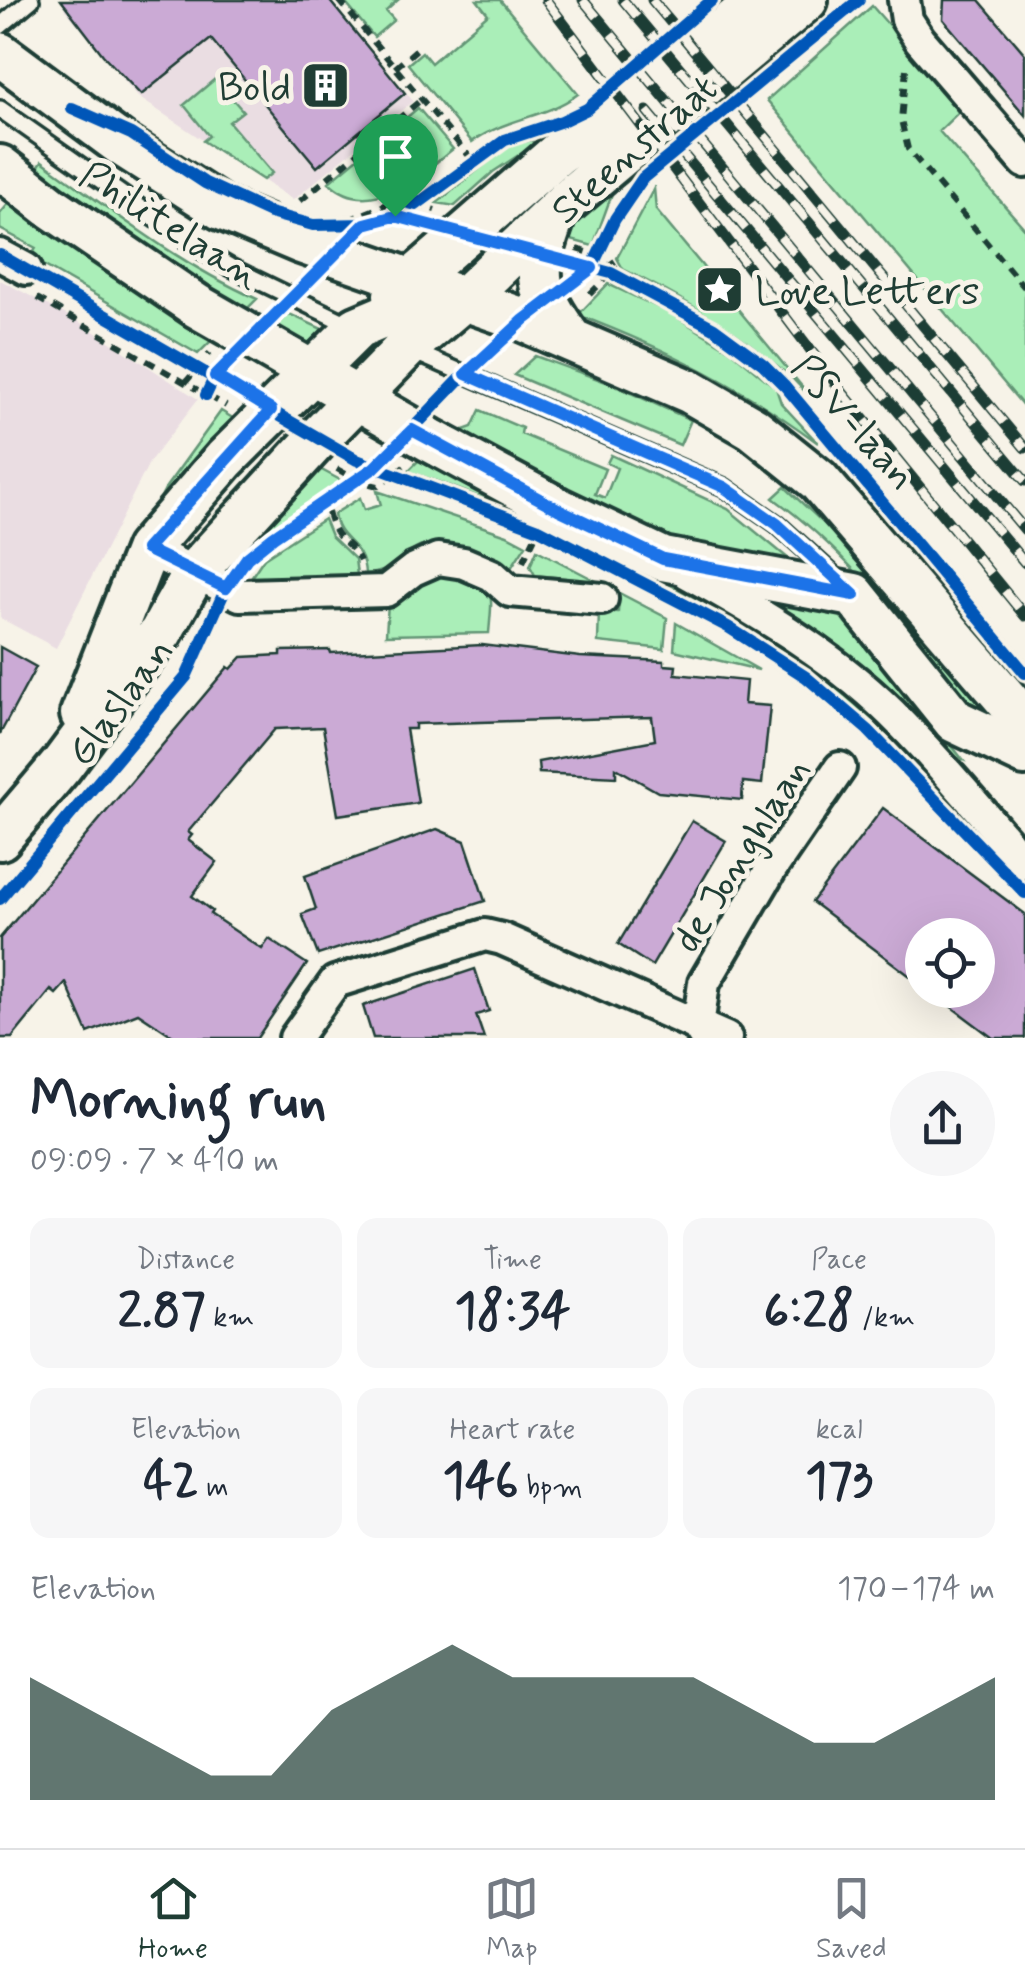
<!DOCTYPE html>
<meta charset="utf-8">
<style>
body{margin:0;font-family:Mynerve,sans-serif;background:#f6f6f7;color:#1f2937;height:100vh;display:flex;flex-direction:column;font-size:38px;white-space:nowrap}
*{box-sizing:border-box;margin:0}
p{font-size:32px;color:#747a83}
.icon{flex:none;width:55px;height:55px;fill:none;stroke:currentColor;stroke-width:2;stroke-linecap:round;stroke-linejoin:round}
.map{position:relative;height:1038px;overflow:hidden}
.side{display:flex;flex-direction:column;background:#fff;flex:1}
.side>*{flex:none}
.fabs{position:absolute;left:905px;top:918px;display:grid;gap:20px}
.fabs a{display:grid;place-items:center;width:90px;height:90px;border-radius:50%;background:#fff;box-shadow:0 10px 40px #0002;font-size:50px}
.pin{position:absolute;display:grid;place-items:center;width:85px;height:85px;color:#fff;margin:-102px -42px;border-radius:50% 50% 50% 0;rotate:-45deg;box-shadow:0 0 10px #0007}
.pin .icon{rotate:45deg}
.round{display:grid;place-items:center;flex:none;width:105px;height:105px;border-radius:52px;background:#f6f6f7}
.headline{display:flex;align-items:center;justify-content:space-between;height:170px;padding:0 30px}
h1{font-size:55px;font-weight:700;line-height:75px}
.stats{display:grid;grid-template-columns:repeat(3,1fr);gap:15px;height:170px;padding:10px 30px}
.stats div{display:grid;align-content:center;border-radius:20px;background:#f6f6f7;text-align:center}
.stats b{font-size:50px;font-weight:700}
.stats small{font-size:28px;font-weight:400}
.stats p{font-size:28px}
.chart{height:280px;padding:20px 30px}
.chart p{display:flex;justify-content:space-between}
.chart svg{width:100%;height:180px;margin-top:10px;fill:#1f3d34;opacity:.7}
.tabs{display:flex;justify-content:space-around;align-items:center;height:140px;border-top:2px solid #e0e1e3;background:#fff;font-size:28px;color:#747a83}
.tabs a{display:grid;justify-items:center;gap:5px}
.tabs .current{color:#1f3d34}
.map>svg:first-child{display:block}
.built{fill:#eadde2}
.green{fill:#aaeeb8;stroke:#649676;stroke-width:2.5}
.building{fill:#cbaad5;stroke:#1f3d34;stroke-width:2.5}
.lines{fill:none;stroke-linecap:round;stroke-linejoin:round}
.lane-casing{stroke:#1f3d34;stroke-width:22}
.street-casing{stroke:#1f3d34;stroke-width:38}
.secondary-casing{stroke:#1f3d34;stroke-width:50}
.path{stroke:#1f3d34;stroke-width:6;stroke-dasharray:10 8;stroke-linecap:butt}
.lane{stroke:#f7f3e8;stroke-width:15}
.street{stroke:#f7f3e8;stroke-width:30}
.secondary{stroke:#f7f3e8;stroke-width:42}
.rail-casing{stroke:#1f3d34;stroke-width:11}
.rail{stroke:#f7f3e8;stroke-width:8;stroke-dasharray:22;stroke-linecap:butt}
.cycleway-casing{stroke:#f7f3e8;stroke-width:19}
.cycleway{stroke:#0057b8;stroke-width:12}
.route-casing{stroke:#fff;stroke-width:20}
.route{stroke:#1a73e8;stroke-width:12}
.labels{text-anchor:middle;stroke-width:10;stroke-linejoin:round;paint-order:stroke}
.poi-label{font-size:40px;fill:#1f3d34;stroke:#f7f3e8;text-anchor:end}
.street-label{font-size:40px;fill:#1f3d34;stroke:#f7f3e8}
</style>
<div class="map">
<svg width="1025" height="1038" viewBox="0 0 1025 1038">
<rect width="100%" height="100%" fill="#f7f3e8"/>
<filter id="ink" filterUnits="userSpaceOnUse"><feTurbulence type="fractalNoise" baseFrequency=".01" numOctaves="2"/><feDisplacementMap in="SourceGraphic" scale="20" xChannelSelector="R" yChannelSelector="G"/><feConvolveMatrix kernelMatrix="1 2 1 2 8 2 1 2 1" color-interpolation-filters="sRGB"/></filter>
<g filter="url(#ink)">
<!-- built -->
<path class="built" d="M74,0H330L413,101L293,200L138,97L64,8Z
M0,280L78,321L198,399L150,461L56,648L0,618Z"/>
<!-- green -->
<path class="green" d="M343,0H398L386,11L394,20L374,37Z
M477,0H500L578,94C546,118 505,118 472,142L408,64L422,52L431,63L488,14Z
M872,6L962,109L939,131L1025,229V408L767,100Z
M215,79L243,111L229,122L272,173L263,180L203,141L209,136L184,105Z
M418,108L453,149C420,176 368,221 329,182Z
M532,140L534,145L493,172L455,206L437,203L508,146Z
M42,161C112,211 179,264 257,299L245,311L204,289L34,173Z
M604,185L613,191L593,246L564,238L576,213Z
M654,188L656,210L809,395C754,340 693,303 623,269L617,258Z
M9,203L106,272L214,338L198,354L31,258L36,248L0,229V214Z
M608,284L668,312L730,350L776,388L781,403L818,443C741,386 667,349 578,315Z
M287,313L333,334L322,352L273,328Z
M535,356L609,383L691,420L680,445L514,375Z
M480,410L522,428L521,434L605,469L595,494L605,498L617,468L607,463L611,455L728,509L801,569L714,561L447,436L472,427Z
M221,411L236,420L140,538L166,487Z
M425,454L738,607L893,726L883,735C748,611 579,530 408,471Z
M318,468L342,481L343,484L254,542L234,562L228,557Z
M785,487L850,548L994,709L979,722C915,644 856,557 773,498Z
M377,491L507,535L526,545L511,568H504C472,552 440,529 408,554C393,566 385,573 365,574C364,541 337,543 334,514L360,498L364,510L381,505Z
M324,519L331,536L355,559L357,575L250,579L264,558Z
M537,550L667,618L664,649L598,642L599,611L618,612L619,598L583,580L535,575L530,566Z
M453,573C496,591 493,586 489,633L386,635L388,603L426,575Z
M734,587L835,610L852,627L856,624L963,760L950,755L889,690Z
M676,623L759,670L674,650Z"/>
<!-- building -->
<path class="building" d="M61,0H329L405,93L317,167L211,39L141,95L103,55Z
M944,0H979L1025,54V115L943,19Z
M482,645L580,657L664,661V665L676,666L675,674L746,681L744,704L770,706L762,784L743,782L742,800L658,792L616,768V777L539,773L538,762L655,740L652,717L415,724V729H406L418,803L338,815L323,727L275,729L188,832L192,835L188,840L217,862L192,896L212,911L210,914L262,949L269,939L307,964L257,1038H176L138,1013L88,1033L66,983L56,994L51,990L12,1038H0V938L228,667L231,669L242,657L281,655V651L330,650L331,653Z
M0,647L36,667L0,734Z
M883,808L1025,914V1038H993L929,990H978V935H922V985L812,902Z
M692,821L726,841L652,966L618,944Z
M437,829L465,841L485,901L318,955L302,914L316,909L305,876Z
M475,969L489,1011L476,1015L484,1038H373L363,1006Z"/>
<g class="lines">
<defs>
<path id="lane" d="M0,26L31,0
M0,109L196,247L230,267L352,326
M410,350L724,487L777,524L840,581"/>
<path id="street" d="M904,0L907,20L920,40L1025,162
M0,255L26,269
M147,549L240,595L386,591L413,570L438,559L464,563L492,575L510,591L602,599
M688,573C764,615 841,660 902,724C945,768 985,816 1025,863
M295,1038L335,982L485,935L502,939L726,1038
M705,1038L698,1027L704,983L771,869L840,768"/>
<path id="secondary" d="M0,54L121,144L221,208L301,242L524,320L691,392L753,428L818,480L1025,721
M0,167L50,206L197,306L430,440L558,509L663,559L854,595L955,721L1025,754
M554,215C532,274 534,288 571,340
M395,295L557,154L727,27L758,0
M82,714L147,549L225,459L357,328L416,303L453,300
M0,838L61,766L161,632L194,573L318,438L406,348L464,299L568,200L806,0"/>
</defs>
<!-- lane casing -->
<use href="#lane" class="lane-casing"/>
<!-- street casing -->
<use href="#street" class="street-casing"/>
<!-- secondary casing -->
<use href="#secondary" class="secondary-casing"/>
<!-- path -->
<path class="path" d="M339,0L474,162
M395,68L418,48
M906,69L901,120L908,149L1025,288
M300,201L422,99
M348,220L397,200L435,210
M577,249L610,259L616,268L586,298
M37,298L226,406
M185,383L210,353
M337,469L358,481L378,486L404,466
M328,512C336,546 349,537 360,561
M523,562L535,537"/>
<!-- lane -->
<use href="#lane" class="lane"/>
<!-- street -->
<use href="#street" class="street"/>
<!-- secondary -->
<use href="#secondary" class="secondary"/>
<defs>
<path id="rail" d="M546,0L843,393L1025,616
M583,0L1025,530
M623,0L1025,481
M652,0L1025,448
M647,111L1025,563"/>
</defs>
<!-- rail casing -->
<use href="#rail" class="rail-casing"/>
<!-- rail -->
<use href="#rail" class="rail"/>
<defs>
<path id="cycleway" d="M72,108L131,134L205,183L270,213L313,225L365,224L395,216L416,205L505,140L562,121L587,109L712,0
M395,216L611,273L714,328L763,364L785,386L1025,673
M0,255L357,460L539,529L728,627L806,677L868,730L1025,893
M206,395L215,376L365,224
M0,899L186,677L226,588L247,558L273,537L374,469L466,373L524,320L591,269L615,219L643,178L859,0"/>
</defs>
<!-- cycleway casing -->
<use href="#cycleway" class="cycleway-casing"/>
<!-- cycleway -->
<use href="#cycleway" class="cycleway"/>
</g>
</g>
<g class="lines" filter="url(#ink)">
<defs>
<path id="route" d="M395,216L592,268L524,320L466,374L724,487L777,524L854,595L663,559L558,509L412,430L374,468L273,537L247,558L226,588L146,549L271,410L215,376L365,224Z"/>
</defs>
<!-- route casing -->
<use href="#route" class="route-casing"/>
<!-- route -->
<use href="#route" class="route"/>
</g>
<!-- icons -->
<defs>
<symbol id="building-square" viewBox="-11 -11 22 22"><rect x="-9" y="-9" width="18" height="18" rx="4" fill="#1f3d34" stroke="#f7f3e8"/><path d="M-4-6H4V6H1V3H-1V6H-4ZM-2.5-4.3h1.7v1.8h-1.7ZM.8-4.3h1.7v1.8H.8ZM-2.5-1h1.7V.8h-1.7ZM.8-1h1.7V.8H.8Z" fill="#fff"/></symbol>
<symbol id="sight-square" viewBox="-11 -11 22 22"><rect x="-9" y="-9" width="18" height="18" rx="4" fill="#1f3d34" stroke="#f7f3e8"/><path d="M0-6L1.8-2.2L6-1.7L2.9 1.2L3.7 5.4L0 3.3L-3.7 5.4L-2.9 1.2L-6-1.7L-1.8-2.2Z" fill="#fff"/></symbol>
</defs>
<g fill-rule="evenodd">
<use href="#building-square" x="298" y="58" width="55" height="55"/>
<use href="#sight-square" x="692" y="262" width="55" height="55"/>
</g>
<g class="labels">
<!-- poi labels -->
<g class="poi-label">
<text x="291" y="100">Bold</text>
<text x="755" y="304" text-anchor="start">Love Letters</text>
</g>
<!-- street labels -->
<g class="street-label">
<text transform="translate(633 148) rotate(-41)" y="14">Steenstraat</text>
<text transform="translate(171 224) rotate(32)" y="14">Philitelaan</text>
<text transform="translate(855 421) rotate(49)" y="14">PSV-laan</text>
<text transform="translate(119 701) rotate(-53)" y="14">Glaslaan</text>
<text transform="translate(740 854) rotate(-58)" y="14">de Jonghlaan</text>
</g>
</g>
</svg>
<div class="fabs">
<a><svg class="icon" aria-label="locate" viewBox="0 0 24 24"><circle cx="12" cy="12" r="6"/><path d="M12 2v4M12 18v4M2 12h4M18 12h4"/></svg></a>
</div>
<div class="pin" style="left:395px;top:216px;background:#1e9e55"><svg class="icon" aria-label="arrive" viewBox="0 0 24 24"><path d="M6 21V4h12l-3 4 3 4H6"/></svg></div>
</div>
<section class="side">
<div class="headline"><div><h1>Morning run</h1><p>09:09 · 7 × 410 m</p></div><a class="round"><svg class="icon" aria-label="share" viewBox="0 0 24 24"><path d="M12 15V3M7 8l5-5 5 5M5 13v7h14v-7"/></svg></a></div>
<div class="stats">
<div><p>Distance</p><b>2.87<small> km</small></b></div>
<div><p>Time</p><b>18:34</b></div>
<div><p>Pace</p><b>6:28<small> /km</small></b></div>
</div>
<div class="stats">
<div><p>Elevation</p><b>42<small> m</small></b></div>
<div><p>Heart rate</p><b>146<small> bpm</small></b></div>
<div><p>kcal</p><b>173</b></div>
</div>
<div class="chart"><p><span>Elevation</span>170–174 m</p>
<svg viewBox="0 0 160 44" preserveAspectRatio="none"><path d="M0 44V14L10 22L20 30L30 38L40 38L50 22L60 14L70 6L80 14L90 14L100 14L110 14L120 22L130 30L140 30L150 22L160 14V44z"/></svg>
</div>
</section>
<nav class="tabs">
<a class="current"><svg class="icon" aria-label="home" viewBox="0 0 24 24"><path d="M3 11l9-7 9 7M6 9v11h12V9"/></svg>Home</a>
<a><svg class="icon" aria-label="map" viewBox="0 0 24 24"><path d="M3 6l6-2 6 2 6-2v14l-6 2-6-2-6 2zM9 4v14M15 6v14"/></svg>Map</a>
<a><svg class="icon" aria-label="saved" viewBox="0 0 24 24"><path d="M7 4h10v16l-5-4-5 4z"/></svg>Saved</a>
</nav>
